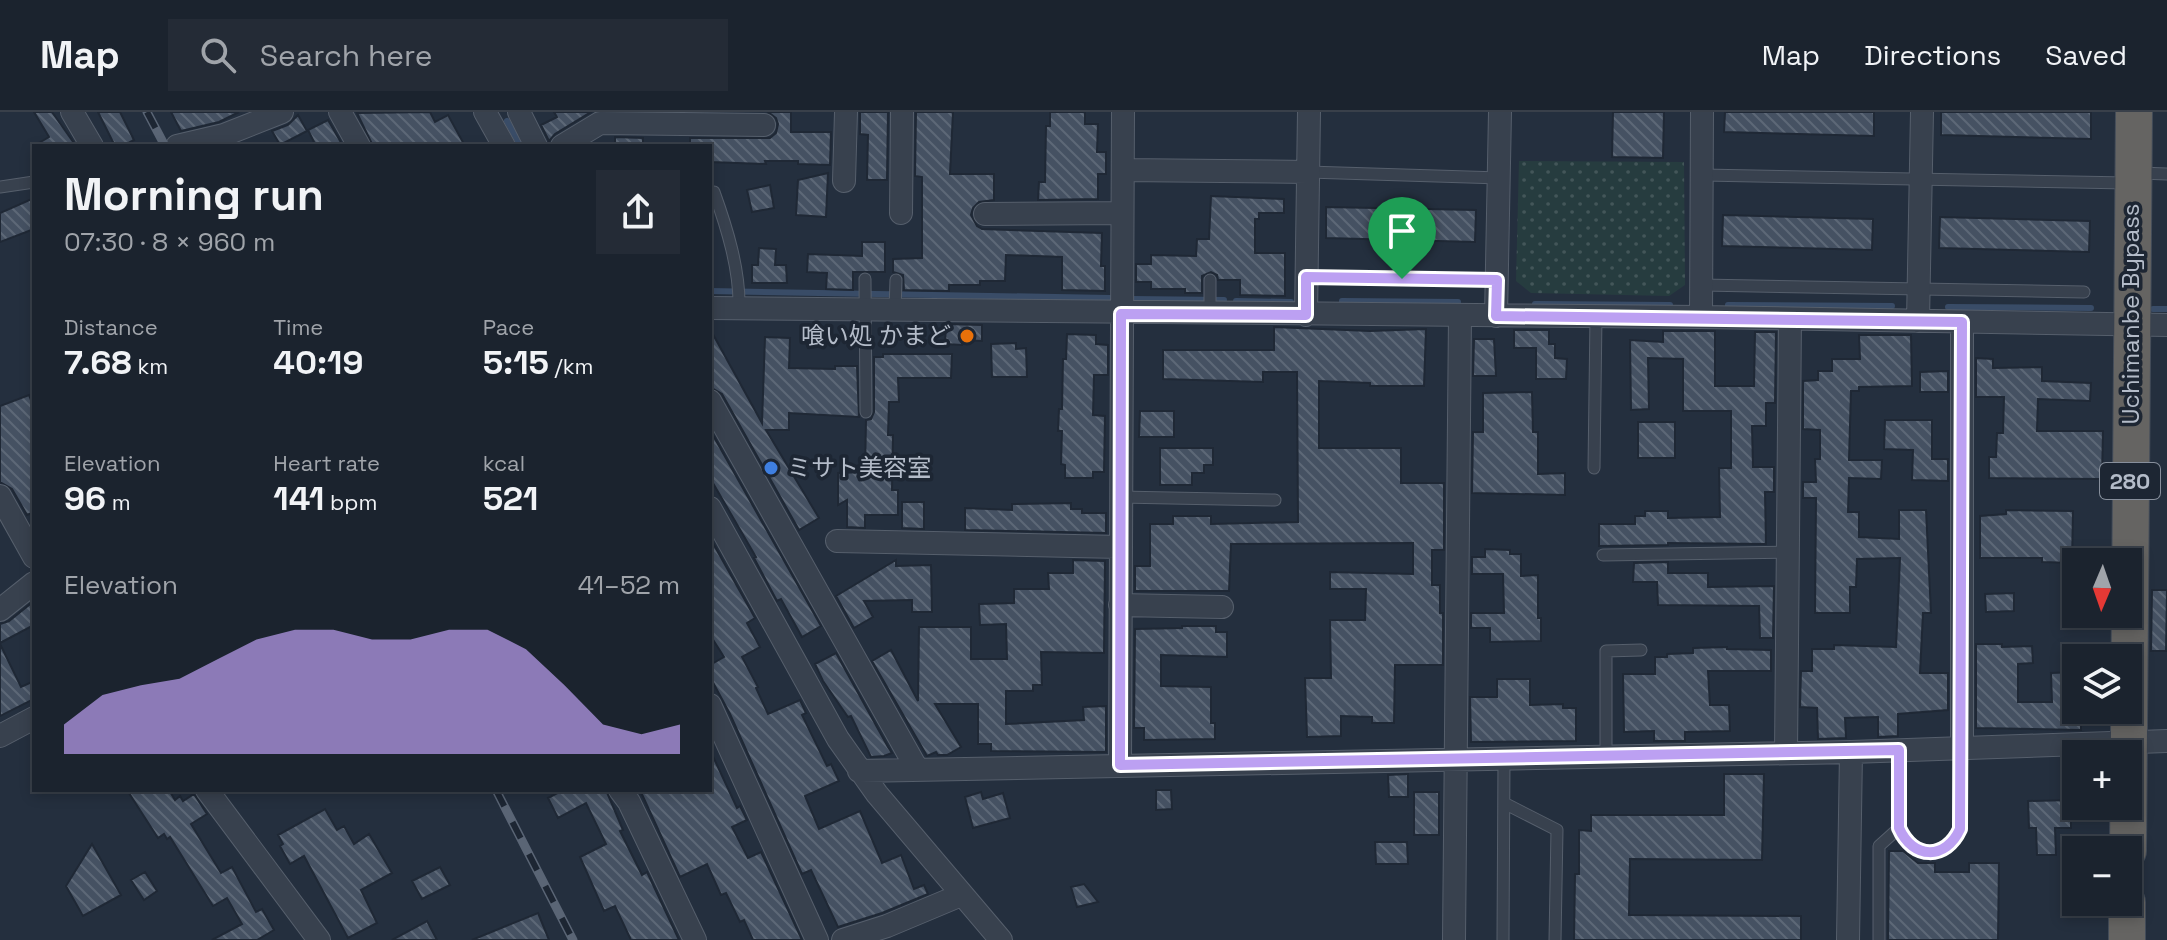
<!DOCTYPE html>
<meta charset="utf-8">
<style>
body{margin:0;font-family:"Space Grotesk","Noto Sans JP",sans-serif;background:#242b36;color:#f1f3f6;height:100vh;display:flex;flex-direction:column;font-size:30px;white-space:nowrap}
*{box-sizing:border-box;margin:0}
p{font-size:26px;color:#a0a4aa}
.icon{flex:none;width:44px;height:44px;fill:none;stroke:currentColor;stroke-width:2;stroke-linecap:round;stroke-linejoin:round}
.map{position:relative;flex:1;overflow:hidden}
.details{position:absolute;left:32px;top:32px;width:680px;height:648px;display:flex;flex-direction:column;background:#1b232e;border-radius:0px;box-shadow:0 4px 12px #0003,0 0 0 2px #39404a}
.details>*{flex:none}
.needle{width:52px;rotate:182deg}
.buttons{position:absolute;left:2062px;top:436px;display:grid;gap:16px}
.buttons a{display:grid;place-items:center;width:80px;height:80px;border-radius:0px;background:#1b232e;box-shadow:0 4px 12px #0003,0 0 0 2px #39404a;font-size:40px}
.pin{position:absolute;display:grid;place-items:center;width:68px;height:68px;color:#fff;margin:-82px -34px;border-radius:50% 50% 50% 0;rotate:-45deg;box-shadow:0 0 8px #0007}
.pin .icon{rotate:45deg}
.round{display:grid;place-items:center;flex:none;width:84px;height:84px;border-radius:0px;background:#242b36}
.head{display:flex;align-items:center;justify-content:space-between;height:136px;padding:0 32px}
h1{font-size:44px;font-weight:600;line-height:60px}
.figures{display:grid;grid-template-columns:repeat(3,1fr);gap:12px;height:136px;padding:8px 32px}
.figures div{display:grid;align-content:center}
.figures b{font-size:34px;font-weight:600}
.figures small{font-size:22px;font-weight:400}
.figures p{font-size:22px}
.chart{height:224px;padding:16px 32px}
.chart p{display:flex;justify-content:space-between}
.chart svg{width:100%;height:144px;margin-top:8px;fill:#bca0f2;opacity:.7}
header{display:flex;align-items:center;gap:48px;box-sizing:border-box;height:112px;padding:0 40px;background:#1b232e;border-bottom:2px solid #39404a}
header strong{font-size:38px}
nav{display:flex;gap:44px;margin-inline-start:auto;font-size:28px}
.search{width:560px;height:72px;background:#242b36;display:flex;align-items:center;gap:20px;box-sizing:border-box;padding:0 28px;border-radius:0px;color:#a0a4aa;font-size:30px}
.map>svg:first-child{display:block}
.green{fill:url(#green-dots)}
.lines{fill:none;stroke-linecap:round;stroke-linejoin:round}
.stream{stroke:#394c67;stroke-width:6}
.building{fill:url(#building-back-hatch);stroke:#1f2835;stroke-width:2}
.service-casing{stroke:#565f6c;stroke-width:13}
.minor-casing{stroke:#565f6c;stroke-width:24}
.trunk-casing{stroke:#434c59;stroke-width:38}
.service{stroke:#38414e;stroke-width:11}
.minor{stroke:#38414e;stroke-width:22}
.trunk{stroke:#656462;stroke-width:36}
.rail-casing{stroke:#5a6575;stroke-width:9}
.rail{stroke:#1d2633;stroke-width:6;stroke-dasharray:18;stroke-linecap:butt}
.route-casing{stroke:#fff;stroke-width:16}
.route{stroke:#bca0f2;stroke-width:10}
.food-dot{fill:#e8710a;stroke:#1d2633;stroke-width:3}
.shop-dot{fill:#3f7fe0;stroke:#1d2633;stroke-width:3}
.labels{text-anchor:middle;stroke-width:7;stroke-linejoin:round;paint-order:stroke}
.shield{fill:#1d2633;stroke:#878f9c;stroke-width:2}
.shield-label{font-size:22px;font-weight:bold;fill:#b4bcc9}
.street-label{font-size:24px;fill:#b4bcc9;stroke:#1d2633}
.poi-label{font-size:24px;fill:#b4bcc9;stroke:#1d2633;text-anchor:end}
</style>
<header>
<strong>Map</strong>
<div class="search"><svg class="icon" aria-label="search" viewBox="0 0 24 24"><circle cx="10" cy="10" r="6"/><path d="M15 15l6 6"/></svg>Search here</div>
<nav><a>Map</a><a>Directions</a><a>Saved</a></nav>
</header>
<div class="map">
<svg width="2167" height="828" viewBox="0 0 2167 828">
<defs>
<pattern id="green-dots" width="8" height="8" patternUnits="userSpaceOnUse" patternTransform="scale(2)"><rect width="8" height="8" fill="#263c3f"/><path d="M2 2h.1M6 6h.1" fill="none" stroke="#435659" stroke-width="1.8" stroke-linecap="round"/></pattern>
<pattern id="building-back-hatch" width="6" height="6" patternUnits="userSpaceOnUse" patternTransform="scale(2)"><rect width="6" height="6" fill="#455162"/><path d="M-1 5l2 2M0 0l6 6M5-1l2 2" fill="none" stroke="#5d6877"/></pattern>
</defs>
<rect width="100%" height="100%" fill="#242f3e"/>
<!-- green -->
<path class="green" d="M1519,49L1684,50L1685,173L1669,184L1531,181L1516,169Z"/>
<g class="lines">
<!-- stream -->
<path class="stream" d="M507,9L518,29
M710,179L1110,186
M1131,187L1224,188
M1236,189L1291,190
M1342,189L1458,190
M1535,192L1670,193
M1728,193L1892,194
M1948,195L2091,196
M2153,197H2167"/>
</g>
<!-- building -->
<path class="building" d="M34,0H52L76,34H34L49,25Z
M98,0H120L134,28L123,34H115Z
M171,0H239L219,10L181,19Z
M430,0L435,10L448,3L465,34H373L357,1Z
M554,0H591L555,22L549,29L541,13L557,5Z
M768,0H791V20H831L830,53L798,52V49H765L766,52L710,50V34H690V26H770L776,21L778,12L776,6Z
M860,0H888L887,68H867L868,23L860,22Z
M916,0H953L950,62H994V88L979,90L973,96L971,103L977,114L982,117L1102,121L1101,154H1105V179L1062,178V145L1006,143L1005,169H980V173H949V179L904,178L903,163L893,160V147L922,146V65L915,64Z
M1050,0H1085V12H1098L1097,40H1106V62H1098V87L1038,88L1039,70H1045L1046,14H1050Z
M1613,0H1664L1663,46L1612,45Z
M1725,0H1874V24L1724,20Z
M1941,0H2091V27L1941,23Z
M298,3L307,19L280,33L272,19L288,13Z
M328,8L343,34H316L308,18Z
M615,25L643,26V34H615Z
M828,61L826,105L796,103L798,68Z
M770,73L774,96L752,100L747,78Z
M1211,84L1284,87V101H1259V107H1255V141H1285V184L1240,183V168H1218L1217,163L1211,160L1202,164V181H1185V177H1151V170H1136V152H1151V143L1196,144L1197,127H1209Z
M34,86V117L0,130V101Z
M1326,95L1476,98L1475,130L1326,126Z
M1723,103L1873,107L1872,138L1722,134Z
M1940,105L2090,109L2089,140L1939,136Z
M862,130H885V160H853V178L826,177L827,161L807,160L808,142L862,144Z
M759,136L776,137L775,153H786L787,171H752V153H758Z
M946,212L982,213V229L962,228V233L945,232Z
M1274,215L1370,219L1426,217L1424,274H1370V271L1319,269V336H1401V371H1444V438H1432V473H1440V501H1443V553H1395L1394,611H1372V605L1341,604V624L1307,625L1305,566H1331L1330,508H1365L1366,477H1330V460L1413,462V431L1231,432L1229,479H1135V454H1150V412H1173V404H1211V412L1298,410L1297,260H1263V270L1163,267V238H1274Z
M710,217L762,311L765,225L790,226L789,256L835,257V254H857L859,305L789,301V318H766L819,406L799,418L722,282L710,275Z
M1514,218H1549V232H1555V246L1567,247L1566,267H1536V236H1514Z
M1663,219H1715V274H1754L1755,220H1776L1775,291H1766V314H1752L1753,355H1774V380H1765L1766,432L1668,431V433L1599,434V412H1635V404H1645V399H1668V406L1720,405L1719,356H1731V299H1683V247L1648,246L1649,297L1631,298L1630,228L1663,230Z
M1067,222L1096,223V232L1108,233V263H1094L1093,303L1105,304L1104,360H1093V366H1065V353L1061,352L1062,319H1058L1059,297H1062L1063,247H1066Z
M1859,223H1911L1912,274L1859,275V279H1851L1849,348H1882L1881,367L1849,366L1848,400H1859V425L1899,427V398H1926L1931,501H1923L1920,561H1948V598L1898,602V624L1878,625V605L1845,606L1846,626L1818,627L1817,596L1800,595L1801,559H1812V537H1834V533L1896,535L1900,446L1857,447L1856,475H1850V501H1815L1816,386H1803V370H1816L1815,347H1820V318L1803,317V269L1818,268V259H1832V247H1860Z
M1474,227H1494L1496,264H1473Z
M1016,231V237L1026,236L1027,265H992L991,232Z
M883,242H952L951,266H898L899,290H889L888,323H893L892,378H898V403H865V416L847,415V388L838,393V361L865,360L866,308L871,307L874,300V245H883Z
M1976,246L1993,247V256L2042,255V269L2091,271L2090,289L2038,287L2037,319H2103L2102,367L1989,366V345H1996L1997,321H2003L2004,285H1976Z
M1948,259V280H1920V260Z
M1532,280L1533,320H1538V362L1565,361V383L1472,381L1473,320H1483V281Z
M29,283L34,296V400L27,403L12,377L0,370V294Z
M1140,299H1174V325H1139Z
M1885,308H1932V347H1948V369L1912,368L1913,338L1884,337Z
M1638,310H1675V346H1638Z
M710,318L821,514L802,525L781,487L777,489L754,446L756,445L710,366Z
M1160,336H1213V353H1204V361H1192V373H1160Z
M902,390H924V417L902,416Z
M1071,391V397H1082V401H1106V421L965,418V396L1012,398V392Z
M2006,398L2073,399L2072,451L2042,450V446H1980V404L2006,402Z
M710,426L755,506L747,511L760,535L742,545L758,575L756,576L768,602L800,588L806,601L802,603L827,654L831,652L839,669L805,684L819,717L860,699L882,751L901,743L914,777L924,773L928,782L882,801L838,815L811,758L802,762L730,602L710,565V553L724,545L710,523Z
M1485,437L1510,438V442H1521V464L1538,463V506H1541V529L1490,530V516H1471V501H1504L1503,462H1472V445H1485Z
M896,448V454L931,453L932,500H912V488L864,489L873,505L854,516L836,484Z
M1073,448L1105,449L1104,541L1041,540L1042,573H1033V579H1006V612L1084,608L1083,595L1106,594V640L991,639V632H978V592H935L961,635L947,643H938L936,640L927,644L872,549L891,538L918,589L919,515H971V547H1007L1006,512L980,513L979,492L1014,491V477H1049L1048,461H1073Z
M1668,450V461H1708V475L1774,474L1773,526H1760L1759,494L1658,493L1657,470H1633L1634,451Z
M2152,478H2167L2166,539H2151Z
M2014,481V499L1986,500L1985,482Z
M34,489V513L0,531V512L9,509Z
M1182,514H1216V520H1227V545L1161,543V574L1211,575V611H1215V627L1144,628V616H1134L1135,517L1182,516Z
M0,532L21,575L34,569V587L0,604Z
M1976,532H2002V535L2032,534L2033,551L2018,552V590H2052L2051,561L2076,560V598H2081V618L1976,616Z
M1727,535V537L1771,538V559H1708L1710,593H1729L1730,619L1685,620V629H1654V619L1624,620L1623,562H1655V545H1667V542L1693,541V536Z
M836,541L888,635L892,641L884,644L871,645L851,604L848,605L823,569L815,552Z
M1497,567H1530V593L1563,592V596H1576V629L1471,630L1470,585H1497Z
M710,638L737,696L740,694L747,708L732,715L748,746L761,740L802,828H753L744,808L740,810L726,781L721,783L707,752L680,765L640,678H710Z
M1408,662V685H1389L1388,663Z
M1724,662H1764L1762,748L1630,747L1629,803L1801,804V828H1574L1575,762H1579V718L1591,719V703H1724Z
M127,678H169L175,688L180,684L183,689L194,682L207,702L191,712L221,761L232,755L256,800L262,797L274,818L257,828H212L242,812L227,786L213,794L170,725L167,727L164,722L158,726Z
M563,678H606L623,718L620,719L642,763L647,760L679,828H631L615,794L604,799L580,745L606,732L586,691L558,706L548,686Z
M1156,678H1171L1172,697L1156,698Z
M981,680L983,687L1003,681L1010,706L973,716L965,685Z
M1414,680H1439V723H1414Z
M2071,688V716H2055L2056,743H2037L2036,716H2029L2028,689Z
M325,697L337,718L344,714L354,732L369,722L392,761L361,778L377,811L348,826L304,744L290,752L280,734L283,732L278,723Z
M1375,730H1407L1408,752H1376Z
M92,732L121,783L83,804L66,774Z
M1889,739H1903L1918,751H1935V760H1969V751H1999L1998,828H1888Z
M440,755L450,773L422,787L412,769Z
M145,760L157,779L144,788L131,768Z
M1084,772L1098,790L1077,795L1071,775Z
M538,801L549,828H472Z
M427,809L437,828H392Z"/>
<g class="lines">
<defs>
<path id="service" d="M1308,60L1500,66
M2140,61L2167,62
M1703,63L2128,71
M0,75L34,70
M714,80C727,116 740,158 739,196
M1306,165L1497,168
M865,167L866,300
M1702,173L2084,180
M895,198L896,168
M1210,202V168
M1594,356L1596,204
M1120,385L1275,388
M1603,443L1789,440
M1899,638V716C1913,748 1946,748 1960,717L1962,636
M1606,644V539L1641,538
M1504,691L1557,718L1555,828
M1503,828L1504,646
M1879,828V734L1899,716"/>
<path id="minor" d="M72,0L92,34
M340,0L359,34
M485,0L504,34
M519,0L536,34
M177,34L224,23L282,0
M562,34L600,11L764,13
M1123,58L1308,60
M844,69L846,0
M901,101L902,0
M985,102L1122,101
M710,196L1701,205L2167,213
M1306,203L1309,0
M1496,204L1500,0
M1701,205L1702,0
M1918,209L1922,0
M1962,210V636
M710,289L917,657
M0,384L34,445
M710,396L838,627L877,682L1001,828
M837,429L1120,435
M1120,493L1222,495
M0,498L34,471
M710,593L817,828
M0,624L34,606
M1786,641L1790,207
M1120,653L1123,0
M859,659L1851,640L2167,629
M207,678L319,828
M620,678L629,690L695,828
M843,828L887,814L961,783
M1454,828L1460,204
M1848,828L1851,640"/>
<path id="trunk" d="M2128,739L2134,0
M2127,828V790"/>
</defs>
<!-- service casing -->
<use href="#service" class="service-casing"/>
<!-- minor casing -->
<use href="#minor" class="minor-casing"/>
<!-- trunk casing -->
<use href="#trunk" class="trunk-casing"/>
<!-- service -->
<use href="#service" class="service"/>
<!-- minor -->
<use href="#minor" class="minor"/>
<!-- trunk -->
<use href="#trunk" class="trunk"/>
<defs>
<path id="rail" d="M147,0L165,34
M496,678L573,828"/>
</defs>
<!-- rail casing -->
<use href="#rail" class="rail-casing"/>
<!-- rail -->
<use href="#rail" class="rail"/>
</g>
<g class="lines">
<defs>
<path id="route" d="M1306,165L1497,168L1496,204L1962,210L1960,717C1946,748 1913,748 1899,716V638L1120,653L1121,202L1306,203Z"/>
</defs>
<!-- route casing -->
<use href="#route" class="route-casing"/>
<!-- route -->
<use href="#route" class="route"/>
</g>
<!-- markers -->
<circle class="food-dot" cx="967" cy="224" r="8"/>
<circle class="shop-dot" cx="771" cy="356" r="8"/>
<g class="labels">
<!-- shield labels -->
<rect class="shield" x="2100" y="351" width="60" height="36" rx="6"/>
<g class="shield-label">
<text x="2130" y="377">280</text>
</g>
<!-- street labels -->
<g class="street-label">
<text transform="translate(2131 202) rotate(-90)" y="8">Uchimanbe Bypass</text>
</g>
<!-- poi labels -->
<g class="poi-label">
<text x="951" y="232">喰い処 かまど</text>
<text x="787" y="364" text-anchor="start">ミサト美容室</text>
</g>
</g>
</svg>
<div class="buttons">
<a><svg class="needle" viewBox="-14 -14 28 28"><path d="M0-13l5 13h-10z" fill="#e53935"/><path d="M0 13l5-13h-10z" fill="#a0a4aa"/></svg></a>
<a><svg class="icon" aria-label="layers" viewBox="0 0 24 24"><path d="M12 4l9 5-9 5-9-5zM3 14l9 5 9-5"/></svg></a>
<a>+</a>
<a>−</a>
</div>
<div class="pin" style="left:1402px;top:167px;background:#1e9e55"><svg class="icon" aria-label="arrive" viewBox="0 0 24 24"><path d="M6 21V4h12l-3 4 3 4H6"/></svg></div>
<section class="details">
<div class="head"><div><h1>Morning run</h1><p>07:30 · 8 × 960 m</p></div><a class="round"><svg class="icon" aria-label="share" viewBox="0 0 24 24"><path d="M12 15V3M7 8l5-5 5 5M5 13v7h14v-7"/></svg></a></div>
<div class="figures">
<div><p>Distance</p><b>7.68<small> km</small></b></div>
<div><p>Time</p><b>40:19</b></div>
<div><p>Pace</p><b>5:15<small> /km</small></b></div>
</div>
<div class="figures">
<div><p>Elevation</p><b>96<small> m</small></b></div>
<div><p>Heart rate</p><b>141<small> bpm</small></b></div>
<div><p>kcal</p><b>521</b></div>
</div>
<div class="chart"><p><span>Elevation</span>41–52 m</p>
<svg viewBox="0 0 160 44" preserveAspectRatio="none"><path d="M0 44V35L10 26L20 23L30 21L40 15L50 9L60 6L70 6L80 9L90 9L100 6L110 6L120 12L130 23L140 35L150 38L160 35V44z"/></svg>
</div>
</section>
</div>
